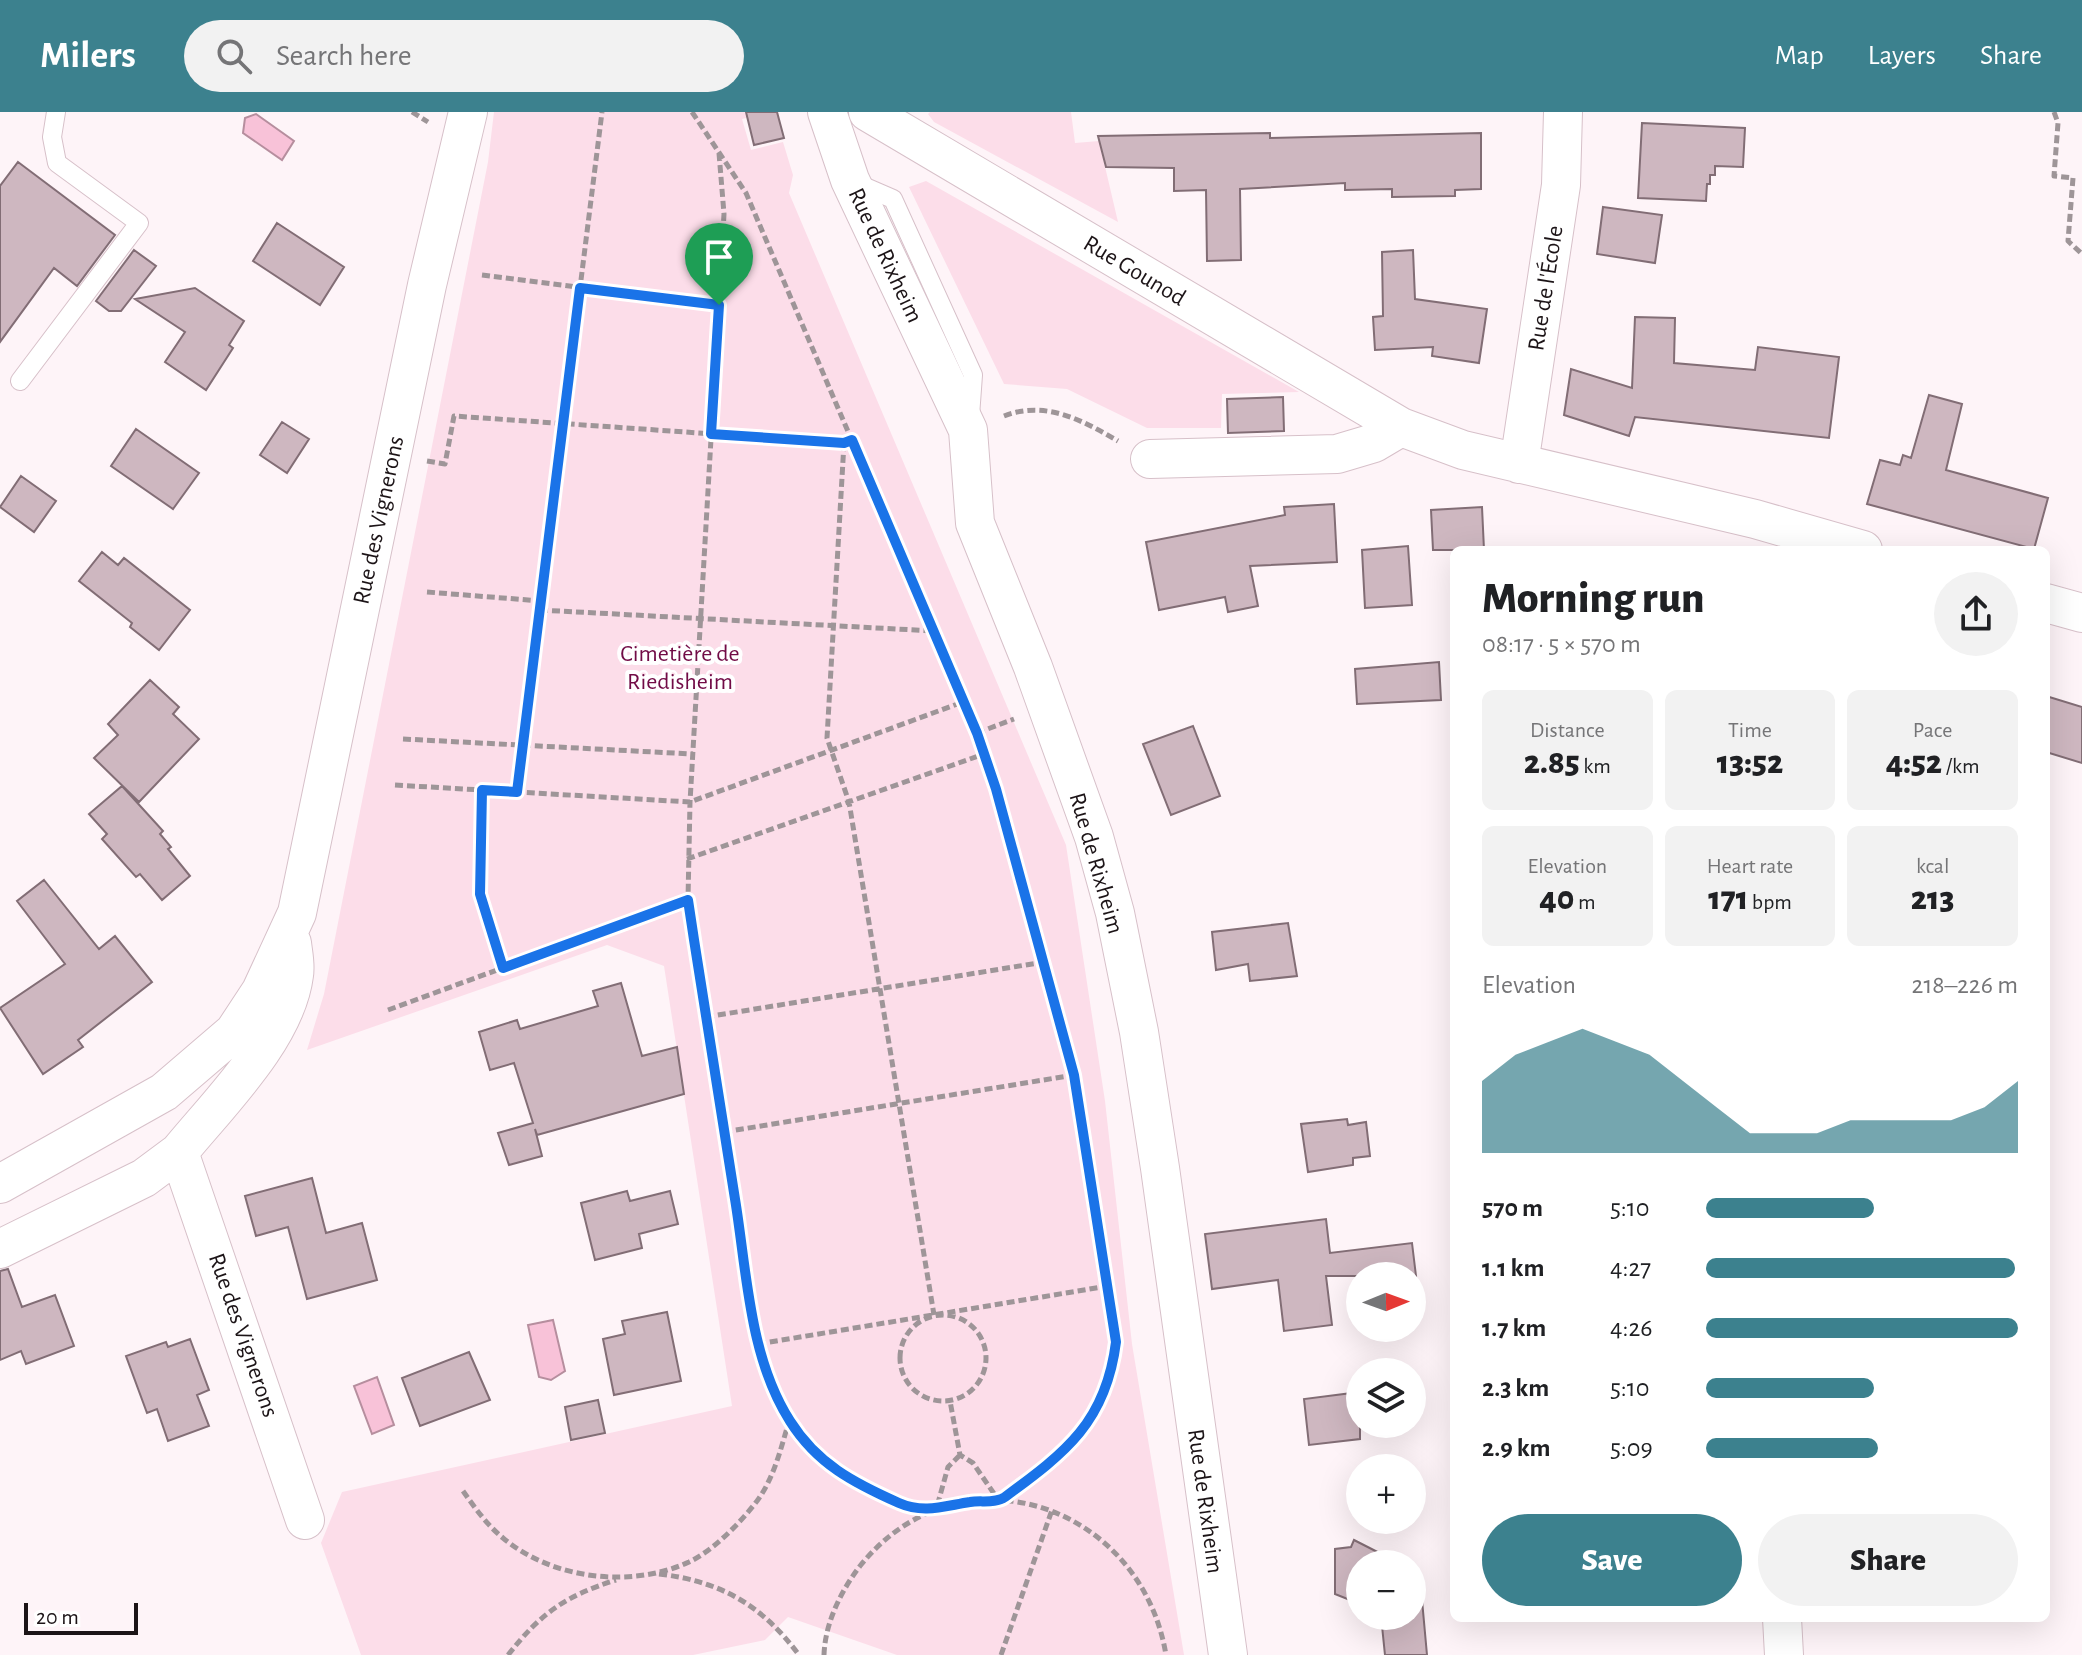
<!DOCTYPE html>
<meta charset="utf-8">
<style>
body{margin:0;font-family:"Alegreya Sans",sans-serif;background:#f2f2f2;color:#202124;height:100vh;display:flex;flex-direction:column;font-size:30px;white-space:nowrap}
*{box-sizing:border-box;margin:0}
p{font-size:26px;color:#757577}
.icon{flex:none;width:44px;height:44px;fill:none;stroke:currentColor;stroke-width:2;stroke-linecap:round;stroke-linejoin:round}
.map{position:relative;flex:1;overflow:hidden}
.sheet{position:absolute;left:1450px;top:434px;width:600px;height:1076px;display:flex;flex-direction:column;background:#fff;border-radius:12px;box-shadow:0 8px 32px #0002}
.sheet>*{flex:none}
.needle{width:52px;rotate:89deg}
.fabs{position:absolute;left:1346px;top:1150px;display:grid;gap:16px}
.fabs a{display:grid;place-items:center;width:80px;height:80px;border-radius:50%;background:#fff;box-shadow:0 8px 32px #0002;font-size:40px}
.scale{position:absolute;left:24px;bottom:20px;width:114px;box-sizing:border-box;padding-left:8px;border:4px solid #1c1417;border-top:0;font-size:22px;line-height:28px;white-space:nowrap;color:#1c1417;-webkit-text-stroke:6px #fff;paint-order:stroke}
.pin{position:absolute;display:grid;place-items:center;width:68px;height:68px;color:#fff;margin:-82px -34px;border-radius:50% 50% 50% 0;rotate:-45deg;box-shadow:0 0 8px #0007}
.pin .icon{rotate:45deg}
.round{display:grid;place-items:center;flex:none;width:84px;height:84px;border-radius:42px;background:#f2f2f2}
.head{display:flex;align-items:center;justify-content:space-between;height:136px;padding:0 32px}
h1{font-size:44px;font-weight:800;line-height:60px}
.figures{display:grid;grid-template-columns:repeat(3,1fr);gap:12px;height:136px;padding:8px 32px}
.figures div{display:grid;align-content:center;border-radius:12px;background:#f2f2f2;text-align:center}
.figures b{font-size:34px;font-weight:800}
.figures small{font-size:22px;font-weight:400}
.figures p{font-size:22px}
.chart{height:224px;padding:16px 32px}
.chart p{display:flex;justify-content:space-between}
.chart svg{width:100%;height:144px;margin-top:8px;fill:#3c818e;opacity:.7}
.primary-button{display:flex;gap:16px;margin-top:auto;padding:16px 32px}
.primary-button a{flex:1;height:92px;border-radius:48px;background:#3c818e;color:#fff;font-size:32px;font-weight:800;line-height:92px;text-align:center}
.primary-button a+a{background:#f2f2f2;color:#202124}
ul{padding:0 32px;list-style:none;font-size:26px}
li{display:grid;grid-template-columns:128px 96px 1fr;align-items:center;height:60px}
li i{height:20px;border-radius:10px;background:#3c818e}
header{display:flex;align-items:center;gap:48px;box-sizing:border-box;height:112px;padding:0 40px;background:#3c818e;color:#fff}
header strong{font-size:38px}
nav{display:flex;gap:44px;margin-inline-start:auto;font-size:28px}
.search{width:560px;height:72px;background:#f2f2f2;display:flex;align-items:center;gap:20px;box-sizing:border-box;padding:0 28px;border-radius:44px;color:#757577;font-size:30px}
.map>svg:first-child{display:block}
.green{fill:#fcdde9}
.water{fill:#f8c2d8;stroke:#b68e9e;stroke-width:2}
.building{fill:#ceb7c0;stroke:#826d75;stroke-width:2}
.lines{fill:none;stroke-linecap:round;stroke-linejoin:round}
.lane-casing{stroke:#d7c0c9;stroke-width:20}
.street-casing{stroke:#d7c0c9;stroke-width:40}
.path{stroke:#9e9598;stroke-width:5;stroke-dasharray:8 4;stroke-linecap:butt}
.lane{stroke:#fff;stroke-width:18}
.street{stroke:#fff;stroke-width:38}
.route-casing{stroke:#fff;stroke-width:16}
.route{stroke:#1a73e8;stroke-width:10}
.labels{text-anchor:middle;stroke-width:8;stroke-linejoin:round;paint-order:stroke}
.street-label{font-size:24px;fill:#1c1417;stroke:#fff}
.park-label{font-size:24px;fill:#710b46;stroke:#fff}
</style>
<header>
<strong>Milers</strong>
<div class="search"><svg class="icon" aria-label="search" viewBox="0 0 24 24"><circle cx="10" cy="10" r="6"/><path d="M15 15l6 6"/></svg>Search here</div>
<nav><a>Map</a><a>Layers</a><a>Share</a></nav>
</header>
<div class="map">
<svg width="2082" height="1543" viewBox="0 0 2082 1543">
<rect width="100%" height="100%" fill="#fef4f8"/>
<!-- green -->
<path class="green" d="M494,0H771L742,7L751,38L783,30L793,63L789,81L1066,733L1105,989L1132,1232L1184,1543H897L788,1505L765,1528L693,1543H361L321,1431L342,1380L732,1294L664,854L607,833L307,938L324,882L488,50Z
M930,0H1071L1075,31L1099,29L1118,110L934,10L928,2Z
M926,69L1299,280L1222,282L1221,316H1147L1067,277L1004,272L909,75Z"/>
<!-- water -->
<path class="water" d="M256,2L294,29L282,48L243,21L245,6Z
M553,1208L565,1259L551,1268L539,1265L528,1213Z
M377,1265L394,1313L372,1322L354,1274Z"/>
<!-- building -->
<path class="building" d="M746,0H777L784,26L754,33Z
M1642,11L1745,16L1743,55L1715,54V63H1710V72H1707L1706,89L1638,86Z
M1270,21V26L1481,21V77L1455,78V84L1392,85V77L1345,78V71L1240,77L1241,148L1207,149L1206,78L1174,79V56L1106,55L1098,24Z
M18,50L115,123L77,174L54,156L0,230V74Z
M1603,95L1662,103L1655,151L1597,142Z
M277,111L344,155L320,193L253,149Z
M134,138L156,154L121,199H109L96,189Z
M1413,138L1415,187L1487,197L1479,251L1432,244L1433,235L1375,238L1373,205L1383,204L1382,140Z
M195,176L244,209L229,233L233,236L206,278L165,250L185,220L135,187Z
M1635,205L1675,206L1674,251L1755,258L1758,235L1839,245L1829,326L1635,305L1629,324L1564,303L1571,257L1632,276Z
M1929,283L1962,292L1946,358L2048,386L2034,437L1867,392L1880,348L1900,353L1903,343L1911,346Z
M1283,285L1284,319L1228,321L1227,287Z
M282,310L309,327L287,361L260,343Z
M136,317L199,361L173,397L111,354Z
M21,364L56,389L34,420L0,395Z
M1334,392L1337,450L1250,454L1258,494L1228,500L1225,485L1159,498L1146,430L1285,403L1284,395Z
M1482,395L1484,438H1433L1431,398Z
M1408,434L1412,493L1365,496L1362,438Z
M102,440L118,453L124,446L190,498L159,538L130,515L132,511L79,469Z
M1439,550L1441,588L1357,592L1355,557Z
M150,568L179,595L173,602L199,627L139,690L94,646L118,623L108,612Z
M2046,584L2082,595V651L2046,640Z
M1193,614L1220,684L1171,703L1143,632Z
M122,674L163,719L160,722L171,735L168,737L190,764L162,788L140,762L136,765L102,727L107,722L89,702Z
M44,768L99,837L115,824L152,870L78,928L83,935L43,962L0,896L65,852L17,789Z
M1288,811L1297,864L1250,869L1248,852L1216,858L1212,820Z
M621,871L642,944L677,935L684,982L537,1023L535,1017L542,1044L509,1053L498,1021L533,1011L514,951L490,958L479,920L517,908L520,917L598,894L593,879Z
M1347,1007L1348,1013L1366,1010L1370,1044L1353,1046V1053L1308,1060L1301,1012Z
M312,1066L326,1121L362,1111L377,1168L307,1187L288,1115L256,1124L245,1084Z
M627,1079L630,1089L670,1079L678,1112L639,1122L642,1136L595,1148L581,1091Z
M1326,1107L1330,1141L1412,1131L1416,1164H1326L1332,1213L1284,1219L1278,1168L1212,1177L1205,1122Z
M8,1157L22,1195L55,1183L74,1234L26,1252L21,1239L0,1248V1159Z
M667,1200L681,1269L614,1283L603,1227L625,1222L622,1209Z
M190,1227L209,1278L197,1283L209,1314L168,1329L157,1297L147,1301L126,1244L166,1230L168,1235Z
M469,1240L490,1288L420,1314L402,1266Z
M1360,1280V1327L1309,1333L1304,1287Z
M598,1288L605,1321L571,1328L565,1295Z
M1354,1428L1401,1452H1360V1492L1335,1482V1437L1351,1435Z
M1412,1463L1420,1466L1427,1543H1385L1381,1504H1412Z"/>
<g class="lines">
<defs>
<path id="lane" d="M856,71L893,87L973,263L970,304
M20,269L139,111L57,51L52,25L56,0"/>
<path id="street" d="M827,0L850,68L968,318L975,411L1033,555L1094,725L1115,801L1139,920L1160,1056L1228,1543
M868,0L1401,315L1463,338L1755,407L1863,438
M1150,347L1337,342L1374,331L1401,315
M1519,352L1561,73L1563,0
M2046,491L2082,501
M292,831C293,841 296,853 294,863C286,926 219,991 179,1040L305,1408
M0,1072L164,980L234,920L261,879L297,801L427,173L468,0
M0,1137L144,1066L179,1040
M1782,1506L1784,1543"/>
</defs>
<!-- lane casing -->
<use href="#lane" class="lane-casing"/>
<!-- street casing -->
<use href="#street" class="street-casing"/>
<!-- path -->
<path class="path" d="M412,0L428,10
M692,0L746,81L977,621L996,677L1074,963L1116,1230C1105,1313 1062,1342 999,1389L973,1351L960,1343L950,1289
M2054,0L2058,11L2054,64L2073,66L2068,129L2082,142
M719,41L724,102L690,690L688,788L758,1232L790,1308L818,1346L853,1371L909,1396L936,1398L948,1355L960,1343
M482,163L719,193
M1004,304C1045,288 1082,308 1118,329
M844,331L827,626L849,690L934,1203
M427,349L445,352L454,304L844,331L852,328
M427,480L541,489
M540,498L934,519
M977,621L1014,607
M403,627L693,642
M395,673L690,690L963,590
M482,678L480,782L503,856
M517,680L602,0
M687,747L984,642
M388,898L688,788
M706,905L1044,850
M724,1020L1074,963
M900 1246a43 43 0 1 1 86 0a43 43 0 1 1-86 0Z
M758,1232L1108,1174
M463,1379C475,1396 487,1413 503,1426C552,1467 630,1477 689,1450C714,1438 740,1411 757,1389C774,1366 781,1336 789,1309
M659,1462C720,1469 762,1493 799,1543
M508,1543C541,1501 565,1484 616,1468
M824,1543C825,1511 841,1479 860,1454C959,1330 1141,1392 1166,1543
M1001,1543L1052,1398"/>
<!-- lane -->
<use href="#lane" class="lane"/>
<!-- street -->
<use href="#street" class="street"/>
</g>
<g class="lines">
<defs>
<path id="route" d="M580,176L719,193L711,322L844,331L852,328L977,621L996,677L1074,963L1116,1230C1106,1310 1066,1340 1005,1385C995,1392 981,1388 970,1390C944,1394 924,1402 899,1391C854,1371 817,1352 790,1309C749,1245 747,1160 735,1087C719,988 703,888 688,788L503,856L480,782L482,678L517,680Z"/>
</defs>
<!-- route casing -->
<use href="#route" class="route-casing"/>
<!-- route -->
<use href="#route" class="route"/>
</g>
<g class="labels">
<!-- street labels -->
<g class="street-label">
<text transform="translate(886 143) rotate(65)" y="8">Rue de Rixheim</text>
<text transform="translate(1135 158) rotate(31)" y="8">Rue Gounod</text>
<text transform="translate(1545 176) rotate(-81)" y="8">Rue de l'École</text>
<text transform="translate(378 408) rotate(-78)" y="8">Rue des Vignerons</text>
<text transform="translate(1097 751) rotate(74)" y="8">Rue de Rixheim</text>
<text transform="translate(244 1223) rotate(71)" y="8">Rue des Vignerons</text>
<text transform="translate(1206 1389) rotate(82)" y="8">Rue de Rixheim</text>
</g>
<!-- park labels -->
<g class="park-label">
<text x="680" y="549">Cimetière de<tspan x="680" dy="28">Riedisheim</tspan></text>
</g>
</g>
</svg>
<div class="fabs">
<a><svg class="needle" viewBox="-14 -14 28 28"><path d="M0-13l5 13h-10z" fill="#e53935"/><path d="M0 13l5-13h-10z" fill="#757577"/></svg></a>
<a><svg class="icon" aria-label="layers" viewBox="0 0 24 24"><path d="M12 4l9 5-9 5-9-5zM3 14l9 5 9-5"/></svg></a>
<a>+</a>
<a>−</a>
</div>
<div class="scale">20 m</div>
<div class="pin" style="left:719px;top:193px;background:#1e9e55"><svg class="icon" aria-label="arrive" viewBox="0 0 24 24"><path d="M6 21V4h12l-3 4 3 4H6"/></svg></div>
<section class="sheet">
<div class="head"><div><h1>Morning run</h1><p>08:17 · 5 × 570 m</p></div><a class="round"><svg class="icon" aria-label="share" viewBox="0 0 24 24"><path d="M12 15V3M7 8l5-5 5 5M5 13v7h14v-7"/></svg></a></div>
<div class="figures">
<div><p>Distance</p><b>2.85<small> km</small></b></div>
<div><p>Time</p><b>13:52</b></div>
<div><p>Pace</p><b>4:52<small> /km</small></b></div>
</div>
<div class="figures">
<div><p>Elevation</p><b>40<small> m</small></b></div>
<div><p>Heart rate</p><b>171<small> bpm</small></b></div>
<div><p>kcal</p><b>213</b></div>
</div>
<div class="chart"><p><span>Elevation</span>218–226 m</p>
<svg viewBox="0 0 160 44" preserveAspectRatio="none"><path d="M0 44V22L10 14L20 10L30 6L40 10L50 14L60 22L70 30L80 38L90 38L100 38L110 34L120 34L130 34L140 34L150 30L160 22V44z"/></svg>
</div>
<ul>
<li><b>570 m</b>5:10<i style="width:54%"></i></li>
<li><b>1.1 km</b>4:27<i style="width:99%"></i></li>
<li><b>1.7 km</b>4:26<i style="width:100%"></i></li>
<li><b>2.3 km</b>5:10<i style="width:54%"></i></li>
<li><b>2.9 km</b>5:09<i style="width:55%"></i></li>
</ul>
<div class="primary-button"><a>Save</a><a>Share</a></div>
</section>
</div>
